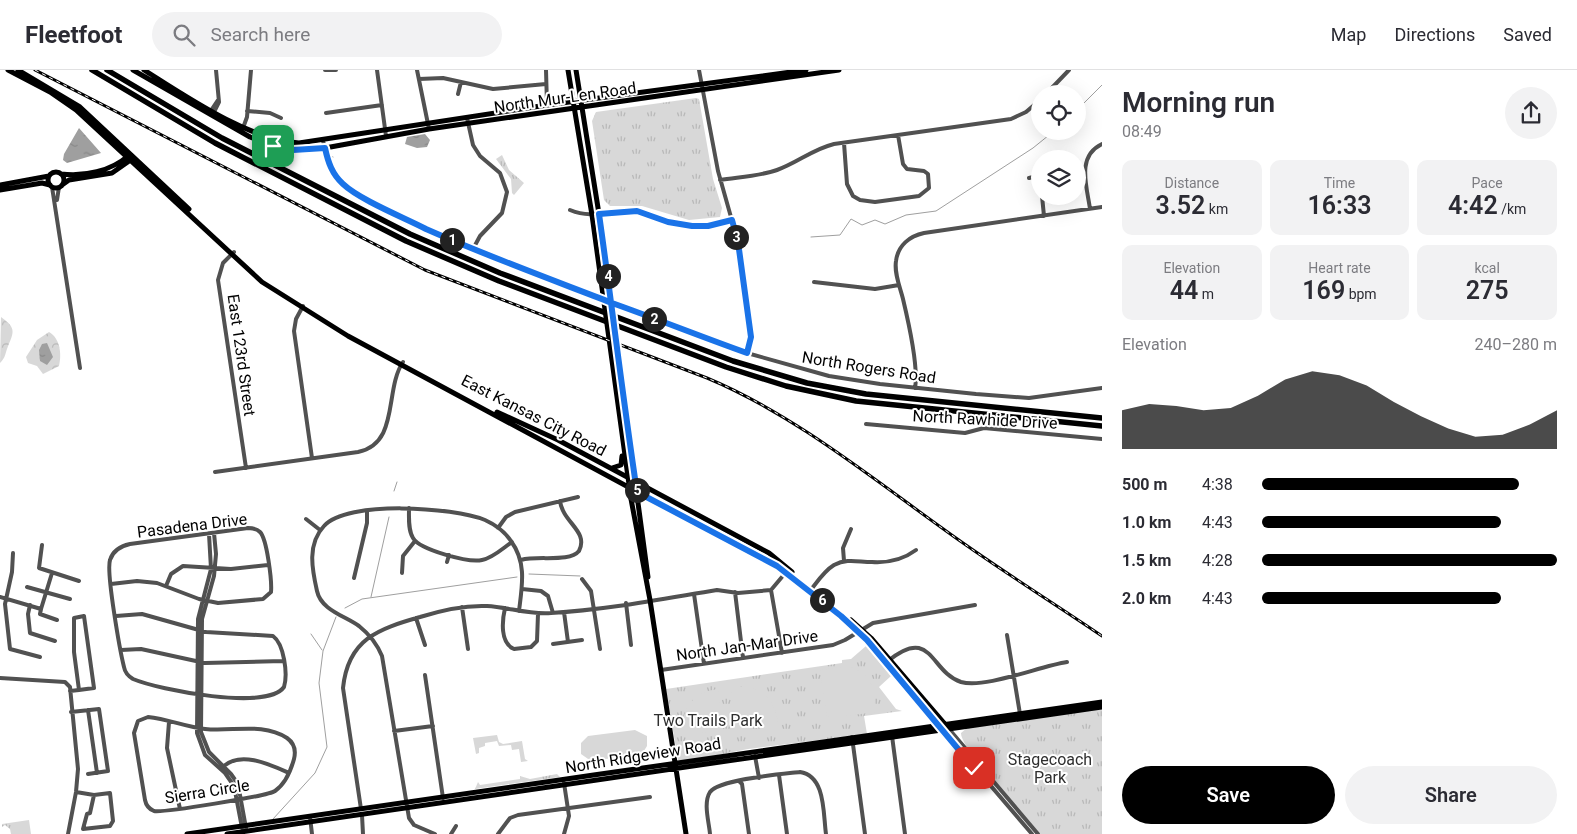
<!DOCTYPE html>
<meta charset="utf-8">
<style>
body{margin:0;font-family:Roboto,sans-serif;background:#f2f2f3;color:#2b2b33;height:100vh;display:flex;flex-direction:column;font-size:19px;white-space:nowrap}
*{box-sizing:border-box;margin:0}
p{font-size:16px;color:#7c7c81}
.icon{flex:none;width:28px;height:28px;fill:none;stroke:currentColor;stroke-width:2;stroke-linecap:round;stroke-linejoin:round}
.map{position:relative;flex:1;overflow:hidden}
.sheet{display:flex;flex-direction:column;background:#fff;width:475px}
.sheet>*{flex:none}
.fabs{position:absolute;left:1031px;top:15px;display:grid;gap:10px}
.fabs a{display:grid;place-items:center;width:55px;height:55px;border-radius:50%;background:#fff;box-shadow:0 5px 20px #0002;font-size:25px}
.pin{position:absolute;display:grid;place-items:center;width:42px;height:42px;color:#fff;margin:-21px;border-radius:10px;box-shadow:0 2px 8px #0006}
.km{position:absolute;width:25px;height:25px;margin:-12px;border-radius:50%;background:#222;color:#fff;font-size:14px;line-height:25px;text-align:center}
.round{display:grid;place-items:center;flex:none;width:52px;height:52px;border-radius:26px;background:#f2f2f3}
.headline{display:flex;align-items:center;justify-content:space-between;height:85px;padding:0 20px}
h1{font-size:28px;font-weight:600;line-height:38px}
.stats{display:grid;grid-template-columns:repeat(3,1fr);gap:8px;height:85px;padding:5px 20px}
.stats div{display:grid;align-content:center;border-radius:10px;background:#f2f2f3;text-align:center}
.stats b{font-size:25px;font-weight:600}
.stats small{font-size:14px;font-weight:400}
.stats p{font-size:14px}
.chart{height:140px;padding:10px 20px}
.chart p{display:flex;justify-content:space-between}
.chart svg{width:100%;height:90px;margin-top:5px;fill:#000;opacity:.7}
.primary-button{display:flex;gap:10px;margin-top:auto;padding:10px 20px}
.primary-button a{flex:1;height:58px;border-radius:30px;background:#000;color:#fff;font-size:20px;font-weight:600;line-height:58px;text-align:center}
.primary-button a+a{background:#f2f2f3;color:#2b2b33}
ul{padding:0 20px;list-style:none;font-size:16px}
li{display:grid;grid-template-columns:80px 60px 1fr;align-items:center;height:38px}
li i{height:12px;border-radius:6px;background:#000}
header{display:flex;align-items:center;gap:30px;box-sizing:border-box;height:70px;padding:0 25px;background:#fff;border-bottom:1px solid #e1e1e2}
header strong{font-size:24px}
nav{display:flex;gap:28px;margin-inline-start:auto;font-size:18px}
.search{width:350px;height:45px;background:#f2f2f3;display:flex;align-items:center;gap:12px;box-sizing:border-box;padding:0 18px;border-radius:28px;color:#7c7c81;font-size:19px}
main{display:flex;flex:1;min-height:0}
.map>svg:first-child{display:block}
.grass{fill:url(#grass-tufts)}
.forest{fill:url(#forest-crowns)}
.garden{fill:#d8d8d8}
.water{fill:url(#water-ripples)}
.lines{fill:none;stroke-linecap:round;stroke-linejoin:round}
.stream{stroke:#9f9f9f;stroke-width:1}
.minor{stroke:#515151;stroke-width:4}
.major{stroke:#000;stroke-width:5}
.highway{stroke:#000;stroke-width:5.5}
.rail-casing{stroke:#000;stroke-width:3}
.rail{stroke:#fff;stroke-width:1;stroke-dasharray:4;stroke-linecap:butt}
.route-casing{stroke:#fff;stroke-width:10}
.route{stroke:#1a73e8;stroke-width:6}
.labels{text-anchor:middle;stroke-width:4;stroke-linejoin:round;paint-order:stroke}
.street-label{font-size:16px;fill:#000;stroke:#fff}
.park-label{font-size:16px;fill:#2f2f2f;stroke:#fff}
</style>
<header>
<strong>Fleetfoot</strong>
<div class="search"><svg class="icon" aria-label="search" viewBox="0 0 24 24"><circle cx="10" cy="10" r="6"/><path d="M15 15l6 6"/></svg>Search here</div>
<nav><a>Map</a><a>Directions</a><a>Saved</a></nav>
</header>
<main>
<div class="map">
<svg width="1102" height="764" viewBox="0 0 1102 764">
<defs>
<pattern id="grass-tufts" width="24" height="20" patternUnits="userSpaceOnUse" patternTransform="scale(1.25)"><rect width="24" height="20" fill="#d8d8d8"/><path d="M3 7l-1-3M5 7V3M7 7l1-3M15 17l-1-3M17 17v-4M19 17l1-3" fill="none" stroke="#b8b8b8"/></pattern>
<pattern id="forest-crowns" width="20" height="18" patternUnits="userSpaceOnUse" patternTransform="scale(1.25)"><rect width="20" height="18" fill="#d8d8d8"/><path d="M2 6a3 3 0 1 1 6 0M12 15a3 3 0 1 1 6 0" fill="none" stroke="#b8b8b8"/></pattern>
<pattern id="water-ripples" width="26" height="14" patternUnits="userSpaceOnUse" patternTransform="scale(1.25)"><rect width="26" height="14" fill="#9f9f9f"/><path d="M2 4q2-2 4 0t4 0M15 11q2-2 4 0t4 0" fill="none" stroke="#878787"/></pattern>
</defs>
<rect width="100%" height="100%" fill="#fff"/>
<!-- grass -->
<path class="grass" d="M696,28L699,29L713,109L722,138L720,147L689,150L642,136H610L604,130L592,51L596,42Z
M502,85L509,100L524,113L514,125L512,123L511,109L496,89Z
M866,576L891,606L879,617L896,639L902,641L864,646L867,664L748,679L682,692L678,690L666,619L842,593V590L851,589Z
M1102,639V764H1040C1027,747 960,679 961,663L967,658Z
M557,704L560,707L475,719L478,712L480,715L520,709V706L530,709Z
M29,750L31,764H11L10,759L5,755L2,757V754Z"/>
<!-- forest -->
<path class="forest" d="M1,247C18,259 13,263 7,279C5,285 5,288 0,293Z
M49,262C60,268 62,284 59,296L43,304L37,296L28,293L26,287L37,270Z"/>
<!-- garden -->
<path class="garden" d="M849,596C874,606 873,617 876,642L830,648L827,646L820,600Z
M747,616C766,621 775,633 778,652L740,657L736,655L731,617Z
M718,619L723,657L721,660L683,666C680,640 692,622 718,619Z
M635,660L647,666V676L642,684L591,691L581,684V673L588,666Z
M497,665L499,672L503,674L522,671L525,689L528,691L521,692L519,679L512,680L511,675L499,676L497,671L485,673V676L479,678V683L476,684L473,668Z"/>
<!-- water -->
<path class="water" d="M79,58L101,83L67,93L63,90L64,84Z
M425,64L430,70L427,77L417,78L405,74L407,67Z
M47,273L53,287L47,295L40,291L39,280L42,274Z"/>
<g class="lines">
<!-- stream -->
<path class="stream" d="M1078,39L1102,15
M330,86L333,87
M811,167L840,165L851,149L862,155L875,150L885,154L906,145L936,141L1033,78L1054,61
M394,421L397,412
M529,504L580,506
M371,527L389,447
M345,538L362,529L517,507
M311,564L322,580
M273,749L315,703L327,677L319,613L323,581L336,547"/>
<!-- minor -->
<path class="minor" d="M325,0H336
M377,0L386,66
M417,0L429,59
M546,0L547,35
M699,0L718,101L738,172L751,267L747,283
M419,9L443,8L493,19L546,14
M458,24L461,12
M1046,24L1069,0
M247,41L270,43L281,48
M210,42L218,30
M326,43L382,35
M213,44L219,32L216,0
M467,48L473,75L480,86L500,103L507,122L502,143L480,166L473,179
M243,58L247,47L251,0
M323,71L331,98L340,110L351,120L387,140L489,186L747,283L829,306L880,314L976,324L1029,328L1102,318
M844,73L847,114L853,126L860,130L875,132L919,126L929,118L928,104L924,101L907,99L903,94L898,65
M1029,108L1037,106L1040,114
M720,110C739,107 760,106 777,100C797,93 813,79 834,74L1011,49L1026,42L1040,30
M52,117L80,298
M1042,126L1044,146
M57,130L59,117
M1090,139C1087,117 1076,86 1102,74
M570,140C594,150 607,139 630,140C643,141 655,148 667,152C690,159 710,155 732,150
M234,182L223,193L218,210L246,398
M814,212L875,219L899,215
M303,236L296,249L294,261L312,388
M915,318C919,297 908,250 903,229C900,217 894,203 896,191C898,175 910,166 924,163L1102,137
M866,354L965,363L984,358L1102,369
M215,402L358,382C400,373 384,320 403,292
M409,438C409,448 408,460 413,468C420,480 469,493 482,490C493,488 503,478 512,472
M306,449L320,460
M498,458L506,447L515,442L578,427
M214,463L216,484L214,506L202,549L201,662L209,682L231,704L238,714L246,758
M209,464L211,499L198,549L197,663L205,685L225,703L234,716L242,758
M42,475L39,498L79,511
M13,483L12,502L5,534L10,579L40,587
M521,490C538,485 569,493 579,481C589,461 563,453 560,431
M844,491L843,478L851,459
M447,492L449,485
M402,503L403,486L415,471
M354,508L367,453V441
M582,509L591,521L600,579
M111,514L137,511L157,513L199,529L218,533L263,529L271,522C272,511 267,469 260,462C257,459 252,458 248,458L130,474C121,476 113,480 110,490C106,502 120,581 124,597C125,603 128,606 133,609C159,620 267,641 284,617C288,604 284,574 273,566L206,562L142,544L116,546
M166,516L171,504L183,496L231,499L268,495
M27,517L70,529
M522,519L541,521L548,526L553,543
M771,520L782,583
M810,521C817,512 824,501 834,495C847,488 858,492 872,492C888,493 904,489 916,480
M735,522L743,588
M694,524L704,594
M0,527L41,539L52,503
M626,533L631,575
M30,535L28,544L30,563L55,571
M462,537L468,579
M505,538C502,551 500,573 514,579L531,577L537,571L538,544
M41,539L40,544L57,550
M564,542L568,572
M416,548L425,575
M1007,565L1020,644
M553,574L582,570
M121,580L141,579L205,593L283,591
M888,591C932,555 930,602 961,612C985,619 1040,596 1067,592
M661,600L833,575L845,570L873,553L975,535
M425,605L443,728
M0,608L65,612L70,617L78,699L76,722L68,764
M70,621L79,620L74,582V548L84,546L94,618L79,620
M88,640L97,703
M71,642L99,639L108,701L88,704
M148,647C168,649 186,657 205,659C232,662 263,652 287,668C294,673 296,681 294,689C291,700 285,714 275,721C268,726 162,743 154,741C149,739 146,735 145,730L134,663L138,651Z
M169,652L167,678L180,739
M949,659L1038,764
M943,660L1032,764
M394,661L433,656
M892,666L905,764
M852,667L865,764
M755,686L759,708
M223,697C240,680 271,695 289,703
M779,705L787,764
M739,711L742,714L749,764
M76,722L94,725L110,723L113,751L110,756L83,759L87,744L90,743L94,725
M361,739L343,618C348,569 378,559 420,547C442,540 464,535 487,536C508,537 529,545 551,543C606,540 662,529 717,520L738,523L771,520L787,501
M362,745L363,764
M310,747L312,764
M435,764L414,755L409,748L382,586C377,574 369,564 359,556C345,546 321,540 317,521C312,499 307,474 324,456C347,430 453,437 485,450C496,455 505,462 511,471C527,493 522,516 519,541
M451,764L456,756
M498,764L510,748L518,745L650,727
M564,764L569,746L564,713
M710,764C709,752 703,733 710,722C720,709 783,704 800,702C826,706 823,744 826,764"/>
<!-- major -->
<path class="major" d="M8,0L50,22L76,40L262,212L348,266L786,502L859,562L943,660
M18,0L80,37L189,139
M133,0L250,67L273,76L299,80L325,78L429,59L839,0
M144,0C185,26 251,71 299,73L547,35L806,0
M568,0L592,145L631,429L650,530L686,764
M576,0L599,144L648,507
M48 110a8 8 0 1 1 16 0a8 8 0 1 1-16 0Z
M61,104C84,107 111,101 128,86
M0,115L49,106
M62,115L69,110L112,103L132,89
M0,120L42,113L50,115
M497,342L558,370L769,483L792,502
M612,398L621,395L622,386
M851,550L871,568L949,659
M187,764C492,721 797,674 1102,632
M227,764C519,722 810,678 1102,637"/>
<!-- highway -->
<path class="highway" d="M92,0L215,73L406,171L499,211L726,297L786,316L856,331L1102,356
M107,0L222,68L410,164L500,203L733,291L807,313L866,324L1102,348"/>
<defs>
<path id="rail" d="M35,0L425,200L707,308C791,343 868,405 942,458C994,496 1049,530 1102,566"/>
</defs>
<!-- rail casing -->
<use href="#rail" class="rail-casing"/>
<!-- rail -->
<use href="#rail" class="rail"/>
</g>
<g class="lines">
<defs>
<path id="route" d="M273,76L293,80L325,78C328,92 332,104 343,114C360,130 405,148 426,159C487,186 550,209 612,233C657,249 702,267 747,283L751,267L738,172L732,150L708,156H692L668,152L637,141L599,144C612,236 623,329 637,422L777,496L841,546L867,570L974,698"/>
</defs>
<!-- route casing -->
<use href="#route" class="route-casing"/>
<!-- route -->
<use href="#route" class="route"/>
</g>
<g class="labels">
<!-- street labels -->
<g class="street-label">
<text transform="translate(565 27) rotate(-8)" y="6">North Mur-Len Road</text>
<text transform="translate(242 285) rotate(82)" y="6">East 123rd Street</text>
<text transform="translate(869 297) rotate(9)" y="6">North Rogers Road</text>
<text transform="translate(534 345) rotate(27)" y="6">East Kansas City Road</text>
<text transform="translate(985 349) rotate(3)" y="6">North Rawhide Drive</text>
<text transform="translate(192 455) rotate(-7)" y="6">Pasadena Drive</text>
<text transform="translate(747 575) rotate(-8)" y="6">North Jan-Mar Drive</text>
<text transform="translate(643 685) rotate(-9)" y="6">North Ridgeview Road</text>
<text transform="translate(207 721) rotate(-9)" y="6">Sierra Circle</text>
</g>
<!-- park labels -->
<g class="park-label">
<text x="708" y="656">Two Trails Park</text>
<text x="1050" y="695">Stagecoach<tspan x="1050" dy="18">Park</tspan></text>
</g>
</g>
</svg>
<div class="fabs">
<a><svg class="icon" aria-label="locate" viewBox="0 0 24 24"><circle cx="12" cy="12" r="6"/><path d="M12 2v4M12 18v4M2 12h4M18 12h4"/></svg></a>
<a><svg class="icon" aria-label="layers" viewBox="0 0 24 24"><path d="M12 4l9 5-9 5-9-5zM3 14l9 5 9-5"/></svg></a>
</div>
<div class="pin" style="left:273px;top:76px;background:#1e9e55"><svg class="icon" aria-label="arrive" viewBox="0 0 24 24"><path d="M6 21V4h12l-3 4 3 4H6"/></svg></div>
<div class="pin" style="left:974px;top:698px;background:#d93025"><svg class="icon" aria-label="check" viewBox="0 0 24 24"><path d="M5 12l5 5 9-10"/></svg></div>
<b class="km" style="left:452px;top:170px">1</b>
<b class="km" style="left:654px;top:249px">2</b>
<b class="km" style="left:736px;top:167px">3</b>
<b class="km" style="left:608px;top:206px">4</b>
<b class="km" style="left:637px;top:420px">5</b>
<b class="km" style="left:822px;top:530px">6</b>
</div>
<section class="sheet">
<div class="headline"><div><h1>Morning run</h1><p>08:49</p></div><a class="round"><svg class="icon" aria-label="share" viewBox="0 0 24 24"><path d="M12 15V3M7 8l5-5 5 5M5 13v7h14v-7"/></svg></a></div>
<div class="stats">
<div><p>Distance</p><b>3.52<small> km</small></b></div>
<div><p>Time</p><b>16:33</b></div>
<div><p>Pace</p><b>4:42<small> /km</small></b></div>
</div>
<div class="stats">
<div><p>Elevation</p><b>44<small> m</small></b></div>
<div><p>Heart rate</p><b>169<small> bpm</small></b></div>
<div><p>kcal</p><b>275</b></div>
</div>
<div class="chart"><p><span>Elevation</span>240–280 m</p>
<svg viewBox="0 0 160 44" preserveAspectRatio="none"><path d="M0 44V25L10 22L20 23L30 25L40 24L50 18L60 10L70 6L80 8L90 13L100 21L110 28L120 34L130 38L140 37L150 32L160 25V44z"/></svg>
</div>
<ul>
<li><b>500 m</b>4:38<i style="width:87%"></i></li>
<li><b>1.0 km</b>4:43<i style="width:81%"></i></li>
<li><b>1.5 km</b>4:28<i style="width:100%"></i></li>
<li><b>2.0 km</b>4:43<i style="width:81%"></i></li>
</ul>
<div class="primary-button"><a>Save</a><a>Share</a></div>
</section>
</main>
